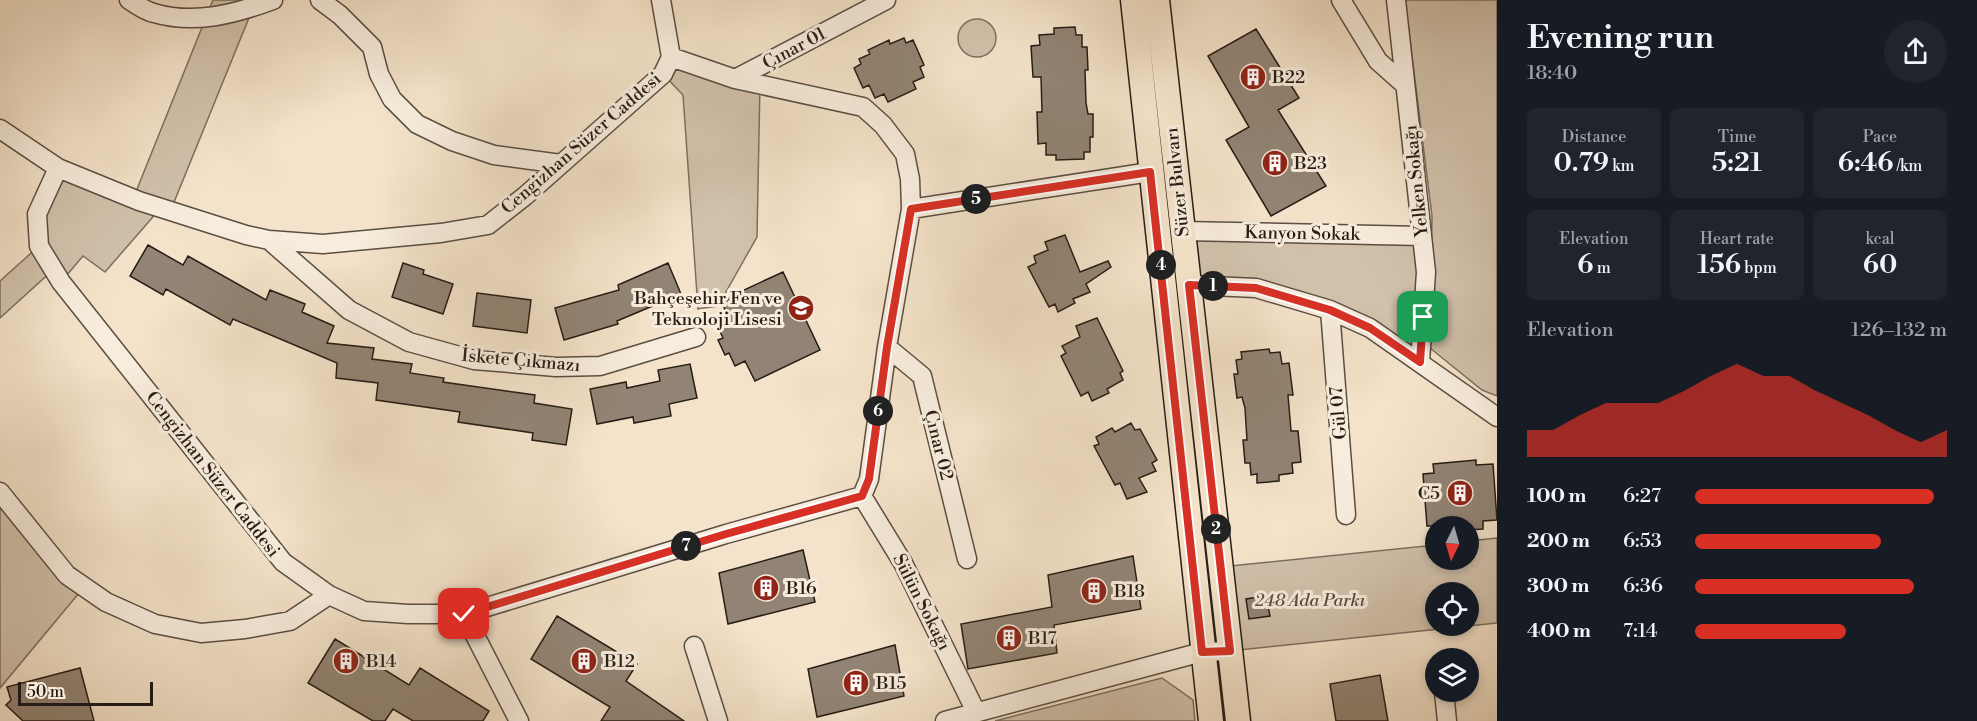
<!DOCTYPE html>
<meta charset="utf-8">
<style>
body{margin:0;font-family:"Libre Bodoni",serif;background:#20242c;color:#f1f3f6;height:100vh;display:flex;flex-direction:column;font-size:22px;white-space:nowrap}
*{box-sizing:border-box;margin:0}
p{font-size:20px;color:#9ea1a6}
.icon{flex:none;width:33px;height:33px;fill:none;stroke:currentColor;stroke-width:2;stroke-linecap:round;stroke-linejoin:round}
.map{position:relative;flex:1;overflow:hidden}
.drawer{display:flex;flex-direction:column;background:#171b24;width:480px}
.drawer>*{flex:none}
.needle{width:39px;rotate:185deg}
.fabs{position:absolute;left:1425px;top:516px;display:grid;gap:12px}
.fabs a{display:grid;place-items:center;width:54px;height:54px;border-radius:50%;background:#171b24;box-shadow:0 3px 9px #0003;font-size:30px}
.scale{position:absolute;left:18px;bottom:15px;width:135px;box-sizing:border-box;padding-left:6px;border:3px solid #271d16;border-top:0;font-size:16px;line-height:21px;white-space:nowrap;color:#271d16;-webkit-text-stroke:4px #f8eddd;paint-order:stroke}
.pin{position:absolute;display:grid;place-items:center;width:51px;height:51px;color:#fff;margin:-26px;border-radius:12px;box-shadow:0 3px 9px #0006}
.km{position:absolute;width:30px;height:30px;margin:-15px;border-radius:50%;background:#222;color:#fff;font-size:16px;line-height:30px;text-align:center}
.round{display:grid;place-items:center;flex:none;width:63px;height:63px;border-radius:32px;background:#20242c}
.summary{display:flex;align-items:center;justify-content:space-between;height:102px;padding:0 30px}
h1{font-size:33px;font-weight:600;line-height:45px}
.metrics{display:grid;grid-template-columns:repeat(3,1fr);gap:9px;height:102px;padding:6px 30px}
.metrics div{display:grid;align-content:center;border-radius:9px;background:#20242c;text-align:center}
.metrics b{font-size:26px;font-weight:600}
.metrics small{font-size:16px;font-weight:400}
.metrics p{font-size:16px}
.chart{height:168px;padding:12px 30px}
.chart p{display:flex;justify-content:space-between}
.chart svg{width:100%;height:108px;margin-top:6px;fill:#d93025;opacity:.7}
ul{padding:0 30px;list-style:none;font-size:20px}
li{display:grid;grid-template-columns:96px 72px 1fr;align-items:center;height:45px}
li i{height:15px;border-radius:8px;background:#d93025}
main{display:flex;flex:1;min-height:0}
.map>svg:first-child{display:block}
.green{fill:#d1c1ab;stroke:#7c6f60;stroke-width:1.5;fill-rule:evenodd}
.building{fill:#928474;stroke:#271d16;stroke-width:1.5}
.lines{fill:none;stroke-linecap:round;stroke-linejoin:round}
.minor-casing{stroke:#5a4e43;stroke-width:21}
.major-casing{stroke:#271d16;stroke-width:27}
.minor{stroke:#f8eddd;stroke-width:18}
.major{stroke:#f4e3ca;stroke-width:24}
.route-casing{stroke:#fff;stroke-width:12}
.route{stroke:#d93025;stroke-width:8}
.labels{text-anchor:middle;stroke-width:6;stroke-linejoin:round;paint-order:stroke}
.street-label{font-size:18px;fill:#271d16;stroke:#f8eddd}
.poi-label{font-size:18px;fill:#271d16;stroke:#f8eddd;text-anchor:start}
.park-label{font-size:18px;font-style:italic;fill:#5a4e43;stroke:#f8eddd}
</style>
<main>
<div class="map">
<svg width="1497" height="721" viewBox="0 0 1497 721">
<rect width="100%" height="100%" fill="#f4e3ca"/>
<filter id="stains"><feTurbulence type="fractalNoise" baseFrequency=".00333" numOctaves="4"/><feColorMatrix values="0 0 0 0 .2 0 0 0 0 .09 0 0 0 0 .02 0 0 0 .5 -.17"/></filter>
<radialGradient id="worn" r=".72"><stop offset=".6" stop-color="#630" stop-opacity="0"/><stop offset="1" stop-color="#630" stop-opacity=".3"/></radialGradient>
<!-- green -->
<path class="green" d="M213,0H273L253,8L170,212L158,208L152,218L105,272L83,256L61,282L53,270L0,318V281L39,246L37,214L58,168L133,199Z
M1405,0H1497V396L1482,390L1430,348L1432,216Z
M958 38a19 19 0 1 1 38 0a19 19 0 1 1-38 0Z
M671,57L760,83L757,237L718,306L698,309L683,95L663,74Z
M1183,231L1422,236L1420,362L1330,310L1189,285Z
M0,492L84,587L0,688Z
M1497,538V623L1230,651L1221,567L1435,545L1436,560H1468L1469,541ZM1436,592H1468V626H1436Z
M1162,678L1193,700L1195,721H995Z"/>
<!-- building -->
<path class="building" d="M1075,27L1076,35H1082V47H1087L1088,70H1085L1086,103L1088,114H1093V137H1090V152H1084V159L1056,160V155H1046V143L1038,144L1037,112H1042L1041,77H1033L1031,46L1040,45L1039,35L1054,34V28Z
M1256,29L1299,98L1278,110L1326,186L1271,216L1226,140L1249,127L1208,56Z
M904,38L906,43L913,40L924,65L920,67L924,77L913,82L916,89L888,102L884,94L875,98L869,85L863,88L854,68L861,64L859,59L870,54L868,50L889,40L890,44Z
M1065,235L1080,272L1108,261L1111,267L1086,284L1090,292L1073,299L1075,303L1058,312L1055,304L1049,307L1028,267L1036,263L1034,256L1048,250L1045,242Z
M148,245L183,265L188,256L266,300L270,290L305,304L302,312L334,326L327,343L374,348L372,359L412,364L410,373L444,378L443,382L535,395L534,403L572,409L566,445L532,440L533,433L458,422L460,412L376,400L378,383L336,378L337,363L233,319L230,325L166,289L163,295L130,276Z
M403,263L424,270L423,274L453,284L443,314L392,297Z
M668,263L681,294L617,321L618,324L564,340L555,308L619,290L618,285Z
M783,272L820,350L755,381L745,361L735,366L729,353L725,355L718,340L723,338L716,323L728,317L723,305L731,296Z
M477,293L531,300L527,333L473,326Z
M1097,318L1123,371L1120,373L1123,380L1107,389L1109,393L1092,401L1088,392L1081,396L1061,356L1066,353L1062,346L1080,337L1076,326Z
M1269,349L1270,353L1280,352L1282,364L1289,363L1293,395H1288L1291,431H1298L1301,462L1292,463L1293,473L1279,475V481L1257,483V474L1251,475L1250,463H1245L1243,440H1247L1245,408L1242,397L1237,398L1234,374H1238L1236,360L1242,359L1241,352Z
M690,364L697,398L669,404L671,416L634,423L633,417L597,424L590,389L626,382L627,388L660,381L658,370Z
M1131,423L1135,430L1140,429L1157,460L1152,463L1156,471L1139,478L1147,492L1127,499L1120,483L1115,485L1094,446L1099,444L1096,437L1112,428L1115,432Z
M1476,460V465L1493,464L1497,520L1483,521V529L1468,530V526H1427L1423,474L1434,473L1433,464Z
M803,550L815,602L728,624L719,573Z
M1133,556L1141,609L1054,625L1057,653L968,669L961,624L1052,607L1048,575Z
M1266,596L1270,616L1249,619L1246,599Z
M557,616L637,664L626,681L684,721H601L610,707L531,659Z
M335,639L409,685L420,668L489,711L483,721H413L393,709L385,721H373L308,683Z
M895,645L904,696L817,717L808,669Z
M80,668L94,721H23L6,705L11,700L7,687Z
M1380,675L1388,721H1336L1330,684Z"/>
<g class="lines">
<defs>
<path id="minor" d="M129,0C136,4 145,11 154,13C194,25 235,14 273,0
M320,0L340,15L372,47L379,74L392,99L417,124L452,141L494,155L561,164
M661,0L671,57
M1341,0L1378,61L1405,85
M1396,0L1426,272L1420,362
M735,79L886,0
M0,129L58,168L139,201L246,235L269,240L323,244L441,233L488,225L525,196L663,74L671,57
M58,168L37,214L39,246L61,282L283,562L329,595L364,611L408,614H464L726,534L862,496L869,479L887,347L911,209L910,179L905,154L883,125L863,107L735,79L671,57
M911,209L1150,172
M1183,231L1422,236
M269,240L349,310L409,342L474,360L556,367L600,366L696,337
M1189,285L1256,288L1330,310L1370,328L1497,417
M1330,310L1346,515
M887,347L922,376L967,559
M0,492L67,575L106,602L155,624L201,633L245,629L290,621L329,595
M862,496L903,563L976,712
M464,614L519,721
M694,646L718,721
M1444,692L1447,721
M945,721L1202,652L1230,651"/>
<path id="major" d="M1133,0L1211,721
M1157,0L1238,721"/>
</defs>
<!-- minor casing -->
<use href="#minor" class="minor-casing"/>
<!-- major casing -->
<use href="#major" class="major-casing"/>
<!-- minor -->
<use href="#minor" class="minor"/>
<!-- major -->
<use href="#major" class="major"/>
</g>
<g class="lines">
<defs>
<path id="route" d="M464,614L726,534L862,496L869,479L887,347L911,209L1150,172L1202,652L1230,651L1189,285L1256,288L1330,310L1370,328L1420,362L1423,317"/>
</defs>
<!-- route casing -->
<use href="#route" class="route-casing"/>
<!-- route -->
<use href="#route" class="route"/>
</g>
<!-- icons -->
<defs>
<symbol id="building-disc" viewBox="-11 -11 22 22"><circle r="9.5" fill="#8f2418" stroke="#f8eddd"/><path d="M-4-6H4V6H1V3H-1V6H-4ZM-2.5-4.3h1.7v1.8h-1.7ZM.8-4.3h1.7v1.8H.8ZM-2.5-1h1.7V.8h-1.7ZM.8-1h1.7V.8H.8Z" fill="#fff"/></symbol>
<symbol id="school-disc" viewBox="-11 -11 22 22"><circle r="9.5" fill="#8f2418" stroke="#f8eddd"/><path d="M0-5L7-2L0 1L-7-2ZM-4 1L0 2.5L4 1V4Q0 6-4 4Z" fill="#fff"/></symbol>
</defs>
<g fill-rule="evenodd">
<use href="#building-disc" x="1238" y="62" width="30" height="30"/>
<use href="#building-disc" x="1260" y="148" width="30" height="30"/>
<use href="#school-disc" x="786" y="293" width="30" height="30"/>
<use href="#building-disc" x="1445" y="478" width="30" height="30"/>
<use href="#building-disc" x="751" y="573" width="30" height="30"/>
<use href="#building-disc" x="1079" y="576" width="30" height="30"/>
<use href="#building-disc" x="994" y="623" width="30" height="30"/>
<use href="#building-disc" x="331" y="646" width="30" height="30"/>
<use href="#building-disc" x="569" y="646" width="30" height="30"/>
<use href="#building-disc" x="841" y="668" width="30" height="30"/>
</g>
<g class="labels">
<!-- street labels -->
<g class="street-label">
<text transform="translate(794 48) rotate(-28)" y="6">Çınar 01</text>
<text transform="translate(581 143) rotate(-41)" y="6">Cengizhan Süzer Caddesi</text>
<text transform="translate(1416 181) rotate(-96)" y="6">Yelken Sokağı</text>
<text transform="translate(1177 182) rotate(-96)" y="6">Süzer Bulvarı</text>
<text transform="translate(1302 233) rotate(1)" y="6">Kanyon Sokak</text>
<text transform="translate(521 360) rotate(5)" y="6">İskete Çıkmazı</text>
<text transform="translate(1338 413) rotate(-95)" y="6">Gül 07</text>
<text transform="translate(939 445) rotate(76)" y="6">Çınar 02</text>
<text transform="translate(213 474) rotate(52)" y="6">Cengizhan Süzer Caddesi</text>
<text transform="translate(922 602) rotate(63)" y="6">Sülün Sokağı</text>
</g>
<!-- poi labels -->
<g class="poi-label">
<text x="1272" y="83">B22</text>
<text x="1294" y="169">B23</text>
<text x="782" y="304" text-anchor="end">Bahçeşehir Fen ve<tspan x="782" dy="21">Teknoloji Lisesi</tspan></text>
<text x="1440" y="499" text-anchor="end">C5</text>
<text x="786" y="594">B16</text>
<text x="1114" y="597">B18</text>
<text x="1028" y="644">B17</text>
<text x="366" y="667">B14</text>
<text x="604" y="667">B12</text>
<text x="876" y="689">B15</text>
</g>
<!-- park labels -->
<g class="park-label">
<text x="1310" y="606">248 Ada Parkı</text>
</g>
</g>
<rect width="100%" height="100%" filter="url(#stains)"/>
<rect width="100%" height="100%" fill="url(#worn)"/>
</svg>
<div class="fabs">
<a><svg class="needle" viewBox="-14 -14 28 28"><path d="M0-13l5 13h-10z" fill="#e53935"/><path d="M0 13l5-13h-10z" fill="#9ea1a6"/></svg></a>
<a><svg class="icon" aria-label="locate" viewBox="0 0 24 24"><circle cx="12" cy="12" r="6"/><path d="M12 2v4M12 18v4M2 12h4M18 12h4"/></svg></a>
<a><svg class="icon" aria-label="layers" viewBox="0 0 24 24"><path d="M12 4l9 5-9 5-9-5zM3 14l9 5 9-5"/></svg></a>
</div>
<div class="scale">50 m</div>
<div class="pin" style="left:1423px;top:317px;background:#1e9e55"><svg class="icon" aria-label="arrive" viewBox="0 0 24 24"><path d="M6 21V4h12l-3 4 3 4H6"/></svg></div>
<div class="pin" style="left:464px;top:614px;background:#d93025"><svg class="icon" aria-label="check" viewBox="0 0 24 24"><path d="M5 12l5 5 9-10"/></svg></div>
<b class="km" style="left:1213px;top:286px">1</b>
<b class="km" style="left:1216px;top:529px">2</b>
<b class="km" style="left:1161px;top:265px">4</b>
<b class="km" style="left:976px;top:199px">5</b>
<b class="km" style="left:878px;top:411px">6</b>
<b class="km" style="left:686px;top:546px">7</b>
</div>
<section class="drawer">
<div class="summary"><div><h1>Evening run</h1><p>18:40</p></div><a class="round"><svg class="icon" aria-label="share" viewBox="0 0 24 24"><path d="M12 15V3M7 8l5-5 5 5M5 13v7h14v-7"/></svg></a></div>
<div class="metrics">
<div><p>Distance</p><b>0.79<small> km</small></b></div>
<div><p>Time</p><b>5:21</b></div>
<div><p>Pace</p><b>6:46<small> /km</small></b></div>
</div>
<div class="metrics">
<div><p>Elevation</p><b>6<small> m</small></b></div>
<div><p>Heart rate</p><b>156<small> bpm</small></b></div>
<div><p>kcal</p><b>60</b></div>
</div>
<div class="chart"><p><span>Elevation</span>126–132 m</p>
<svg viewBox="0 0 160 44" preserveAspectRatio="none"><path d="M0 44V33L10 33L20 27L30 22L40 22L50 22L60 17L70 11L80 6L90 11L100 11L110 17L120 22L130 27L140 33L150 38L160 33V44z"/></svg>
</div>
<ul>
<li><b>100 m</b>6:27<i style="width:95%"></i></li>
<li><b>200 m</b>6:53<i style="width:74%"></i></li>
<li><b>300 m</b>6:36<i style="width:87%"></i></li>
<li><b>400 m</b>7:14<i style="width:60%"></i></li>
</ul>
</section>
</main>
